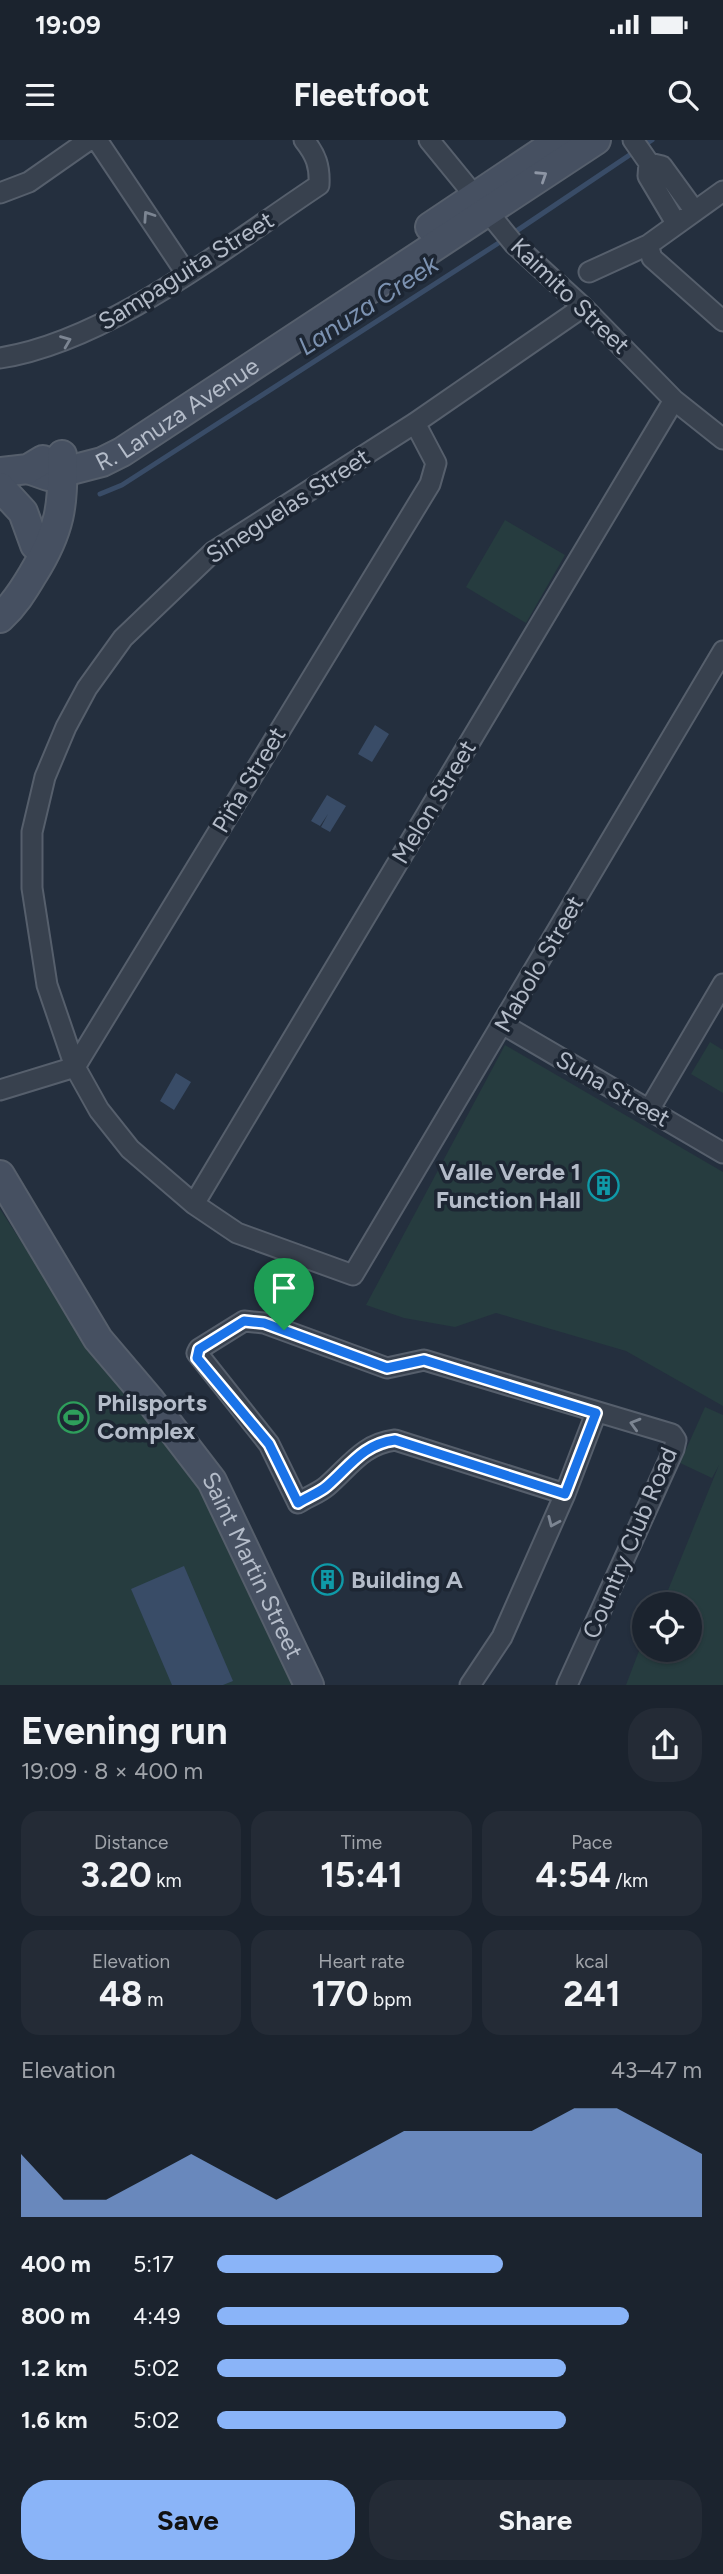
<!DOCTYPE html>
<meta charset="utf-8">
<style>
body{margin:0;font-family:Figtree,sans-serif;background:#242b36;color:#f1f3f6;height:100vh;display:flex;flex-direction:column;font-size:26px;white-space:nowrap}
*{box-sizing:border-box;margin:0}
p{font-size:23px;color:#a0a4aa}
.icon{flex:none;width:38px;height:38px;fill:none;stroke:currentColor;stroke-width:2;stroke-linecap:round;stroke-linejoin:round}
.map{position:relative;height:1545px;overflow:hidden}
.side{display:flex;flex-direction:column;background:#1b232e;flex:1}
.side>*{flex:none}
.controls{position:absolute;left:632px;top:1452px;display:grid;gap:14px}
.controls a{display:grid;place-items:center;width:70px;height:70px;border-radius:50%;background:#1b232e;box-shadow:0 2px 5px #0004,0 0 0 2px #39404a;font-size:35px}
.pin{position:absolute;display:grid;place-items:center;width:60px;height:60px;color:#fff;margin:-72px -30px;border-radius:50% 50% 50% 0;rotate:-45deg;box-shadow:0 0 7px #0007}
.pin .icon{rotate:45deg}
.round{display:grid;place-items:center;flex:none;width:74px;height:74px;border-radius:28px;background:#242b36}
.headline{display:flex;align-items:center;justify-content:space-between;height:119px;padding:0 21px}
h1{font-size:38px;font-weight:700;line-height:52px}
.metrics{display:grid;grid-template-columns:repeat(3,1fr);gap:10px;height:119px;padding:7px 21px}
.metrics div{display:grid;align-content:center;border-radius:18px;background:#242b36;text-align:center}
.metrics b{font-size:35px;font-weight:700}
.metrics small{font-size:19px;font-weight:400}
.metrics p{font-size:19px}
.chart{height:196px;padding:14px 21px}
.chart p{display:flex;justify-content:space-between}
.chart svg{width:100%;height:126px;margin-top:7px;fill:#8ab4f8;opacity:.7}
.primary-button{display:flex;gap:14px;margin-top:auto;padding:14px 21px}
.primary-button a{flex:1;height:80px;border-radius:28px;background:#8ab4f8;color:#111;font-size:28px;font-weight:700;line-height:80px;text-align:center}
.primary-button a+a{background:#242b36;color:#f1f3f6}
ul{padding:0 21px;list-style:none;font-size:23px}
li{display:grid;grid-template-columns:112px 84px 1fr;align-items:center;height:52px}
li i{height:18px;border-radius:9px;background:#8ab4f8}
.status{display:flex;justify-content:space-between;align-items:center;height:49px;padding:0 35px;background:#1b232e;direction:ltr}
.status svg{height:19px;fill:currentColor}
header{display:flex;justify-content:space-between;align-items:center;height:91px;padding:0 21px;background:#1b232e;font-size:32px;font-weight:700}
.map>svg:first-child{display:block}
.green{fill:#263c3f}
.water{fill:#394c67}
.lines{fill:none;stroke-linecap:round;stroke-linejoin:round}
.stream{stroke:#394c67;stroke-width:5}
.street-casing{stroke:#565f6c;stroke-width:23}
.secondary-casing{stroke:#565f6c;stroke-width:32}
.street{stroke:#38414e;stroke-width:19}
.secondary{stroke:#465061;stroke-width:28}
.oneway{stroke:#8e96a5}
.oneway2{stroke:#7c8592}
.route-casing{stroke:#fff;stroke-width:14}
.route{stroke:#1a73e8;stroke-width:9}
.labels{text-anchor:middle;stroke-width:7;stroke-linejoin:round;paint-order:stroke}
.street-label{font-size:24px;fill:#b4bcc9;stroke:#1d2633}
.poi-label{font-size:24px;font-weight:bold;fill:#b4bcc9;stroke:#1d2633;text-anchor:start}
.water-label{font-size:26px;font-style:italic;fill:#7c92b1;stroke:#1d2633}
</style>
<div class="status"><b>19:09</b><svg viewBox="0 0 49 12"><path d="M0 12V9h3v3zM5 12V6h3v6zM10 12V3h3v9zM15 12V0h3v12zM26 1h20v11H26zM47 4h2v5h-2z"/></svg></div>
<header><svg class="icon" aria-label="menu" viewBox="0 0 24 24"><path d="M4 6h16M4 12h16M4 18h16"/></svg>Fleetfoot<svg class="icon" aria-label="search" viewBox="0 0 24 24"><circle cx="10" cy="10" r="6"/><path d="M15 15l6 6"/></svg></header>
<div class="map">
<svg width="723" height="1545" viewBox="0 0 723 1545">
<rect width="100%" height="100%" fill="#242f3e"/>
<!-- green -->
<path class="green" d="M505,380L565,415L526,483L466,447Z
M710,902L723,910V953L691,934Z
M505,905L723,1032V1266L626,1211L496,1173L455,1187L404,1178L366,1165Z
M0,1069L97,1218L197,1335L294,1545H0Z
M705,1267L723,1275V1545H626L644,1498V1510H690V1465H662L719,1325L712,1338L680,1323Z"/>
<!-- water -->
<path class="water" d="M375,585L389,594L372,622L358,614Z
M327,655L346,666L330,692L321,687L328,674L320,686L311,681Z
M176,933L191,942L174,970L160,961Z
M184,1426L233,1541L223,1545H172L131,1449Z"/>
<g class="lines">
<!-- stream -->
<path class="stream" d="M100,354L122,345L497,104L652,0"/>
<defs>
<path id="street" d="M97,0L186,133
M429,0L514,104L583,167L674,260L723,299
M633,0L649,23L648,36L676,83
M649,23L662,26L694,70
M0,53L29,42L89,0
M648,105L652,118L723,181
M589,132L648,105L723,51
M583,167L415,283L213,412L123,498L87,548L66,587L45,637L32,692V748L47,845L75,927L99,970L130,1009L194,1064L237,1093L353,1135L723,511
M0,218C109,201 227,106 319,45C320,26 316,15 304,0
M504,885L723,1013
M0,950L75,927L430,344L436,323L415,283
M649,970L723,844
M194,1064L674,260
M565,1354L395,1300C363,1304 350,1326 327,1346C319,1353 307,1357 298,1363L269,1304L197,1213L199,1209L244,1181L264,1183L387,1228L424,1220L672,1294L676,1300L674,1309L567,1545
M470,1545L502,1497L565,1354L596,1273"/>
<g id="secondary">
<path d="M430,87L560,0"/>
<path id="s1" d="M28,329L48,336L102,322L122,312L596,0"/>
<path d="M0,332L28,329L43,320"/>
<path d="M0,347L23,372L35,405"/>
<path d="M0,478C14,465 23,451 33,434C60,391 64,365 62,315"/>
<path id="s2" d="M0,1035L98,1199L149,1259L212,1341L309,1545"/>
</g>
</defs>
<!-- street casing -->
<use href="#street" class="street-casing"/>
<!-- secondary casing -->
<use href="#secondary" class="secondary-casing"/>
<!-- street -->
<use href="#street" class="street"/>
<!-- secondary -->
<use href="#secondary" class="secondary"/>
</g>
<!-- one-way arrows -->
<defs><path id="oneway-chevron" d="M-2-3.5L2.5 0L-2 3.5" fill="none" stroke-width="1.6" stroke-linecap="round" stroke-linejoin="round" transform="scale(1.75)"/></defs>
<use class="oneway" href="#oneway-chevron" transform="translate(542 36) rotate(-33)"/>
<g class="oneway2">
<use href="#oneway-chevron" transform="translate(148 76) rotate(-124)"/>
<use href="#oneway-chevron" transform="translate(66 201) rotate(-22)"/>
<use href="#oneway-chevron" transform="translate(635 1284) rotate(-164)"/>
<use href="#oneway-chevron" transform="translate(553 1382) rotate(114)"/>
</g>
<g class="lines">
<defs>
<path id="route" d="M244,1181L264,1183L387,1228L424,1220L596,1273L565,1354L395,1300C363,1304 350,1326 327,1346C319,1353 307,1357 298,1363L269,1304L197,1218L199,1209Z"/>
</defs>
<!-- route casing -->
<use href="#route" class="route-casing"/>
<!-- route -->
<use href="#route" class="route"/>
</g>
<!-- icons -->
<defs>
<symbol id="building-ring" viewBox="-11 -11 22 22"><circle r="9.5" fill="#1d2633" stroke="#0f9aa8" stroke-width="1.5"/><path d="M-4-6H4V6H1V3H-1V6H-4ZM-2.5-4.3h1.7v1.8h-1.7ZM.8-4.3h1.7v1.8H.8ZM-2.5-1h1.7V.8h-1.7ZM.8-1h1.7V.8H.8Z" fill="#0f9aa8"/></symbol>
<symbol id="stadium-ring" viewBox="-11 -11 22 22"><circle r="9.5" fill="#1d2633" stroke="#2e9e5b" stroke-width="1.5"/><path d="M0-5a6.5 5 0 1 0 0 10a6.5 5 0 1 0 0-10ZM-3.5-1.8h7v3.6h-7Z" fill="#2e9e5b"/></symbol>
</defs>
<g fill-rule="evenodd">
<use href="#building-ring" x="586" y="1028" width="35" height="35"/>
<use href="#stadium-ring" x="56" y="1260" width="35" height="35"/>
<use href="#building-ring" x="310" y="1422" width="35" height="35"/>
</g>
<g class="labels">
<!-- street labels -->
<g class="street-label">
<text transform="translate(186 131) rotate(-32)" y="8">Sampaguita Street</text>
<text transform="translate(570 156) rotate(44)" y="8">Kaimito Street</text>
<text dy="8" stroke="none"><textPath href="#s1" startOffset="166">R. Lanuza Avenue</textPath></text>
<text transform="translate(288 366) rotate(-33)" y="8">Sineguelas Street</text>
<text transform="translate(249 640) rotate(-59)" y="8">Piña Street</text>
<text transform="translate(434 662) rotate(-59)" y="8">Melon Street</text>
<text transform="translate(539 824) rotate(-60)" y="8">Mabolo Street</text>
<text transform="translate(613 949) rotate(30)" y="8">Suha Street</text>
<text transform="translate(630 1403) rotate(-67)" y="8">Country Club Road</text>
<text dy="8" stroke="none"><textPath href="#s2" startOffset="467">Saint Martin Street</textPath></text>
</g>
<!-- poi labels -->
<g class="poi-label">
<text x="581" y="1040" text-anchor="end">Valle Verde 1<tspan x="581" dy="28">Function Hall</tspan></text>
<text x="97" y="1271">Philsports<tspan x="97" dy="28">Complex</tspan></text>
<text x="351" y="1448">Building A</text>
</g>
<!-- water labels -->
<g class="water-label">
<text transform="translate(368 165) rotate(-33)" y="9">Lanuza Creek</text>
</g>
</g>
</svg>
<div class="controls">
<a><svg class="icon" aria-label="locate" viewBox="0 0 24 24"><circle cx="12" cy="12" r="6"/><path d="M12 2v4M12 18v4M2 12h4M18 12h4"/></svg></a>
</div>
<div class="pin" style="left:284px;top:1190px;background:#1e9e55"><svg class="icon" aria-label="arrive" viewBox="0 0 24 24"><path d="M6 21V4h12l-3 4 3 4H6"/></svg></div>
</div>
<section class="side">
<div class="headline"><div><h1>Evening run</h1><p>19:09 · 8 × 400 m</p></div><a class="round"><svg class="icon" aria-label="share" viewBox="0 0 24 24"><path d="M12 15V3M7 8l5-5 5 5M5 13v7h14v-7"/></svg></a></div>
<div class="metrics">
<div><p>Distance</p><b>3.20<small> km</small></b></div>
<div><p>Time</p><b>15:41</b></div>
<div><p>Pace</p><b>4:54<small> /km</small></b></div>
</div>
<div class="metrics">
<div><p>Elevation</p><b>48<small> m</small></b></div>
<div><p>Heart rate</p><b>170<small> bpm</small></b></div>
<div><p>kcal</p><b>241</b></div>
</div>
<div class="chart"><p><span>Elevation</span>43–47 m</p>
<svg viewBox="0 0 160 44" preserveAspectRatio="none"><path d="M0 44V22L10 38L20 38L30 30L40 22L50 30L60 38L70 30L80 22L90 14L100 14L110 14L120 14L130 6L140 6L150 14L160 22V44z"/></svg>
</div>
<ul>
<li><b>400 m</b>5:17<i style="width:59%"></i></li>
<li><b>800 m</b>4:49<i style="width:85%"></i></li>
<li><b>1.2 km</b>5:02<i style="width:72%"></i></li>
<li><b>1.6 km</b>5:02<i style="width:72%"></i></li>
</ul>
<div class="primary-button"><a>Save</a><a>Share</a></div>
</section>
